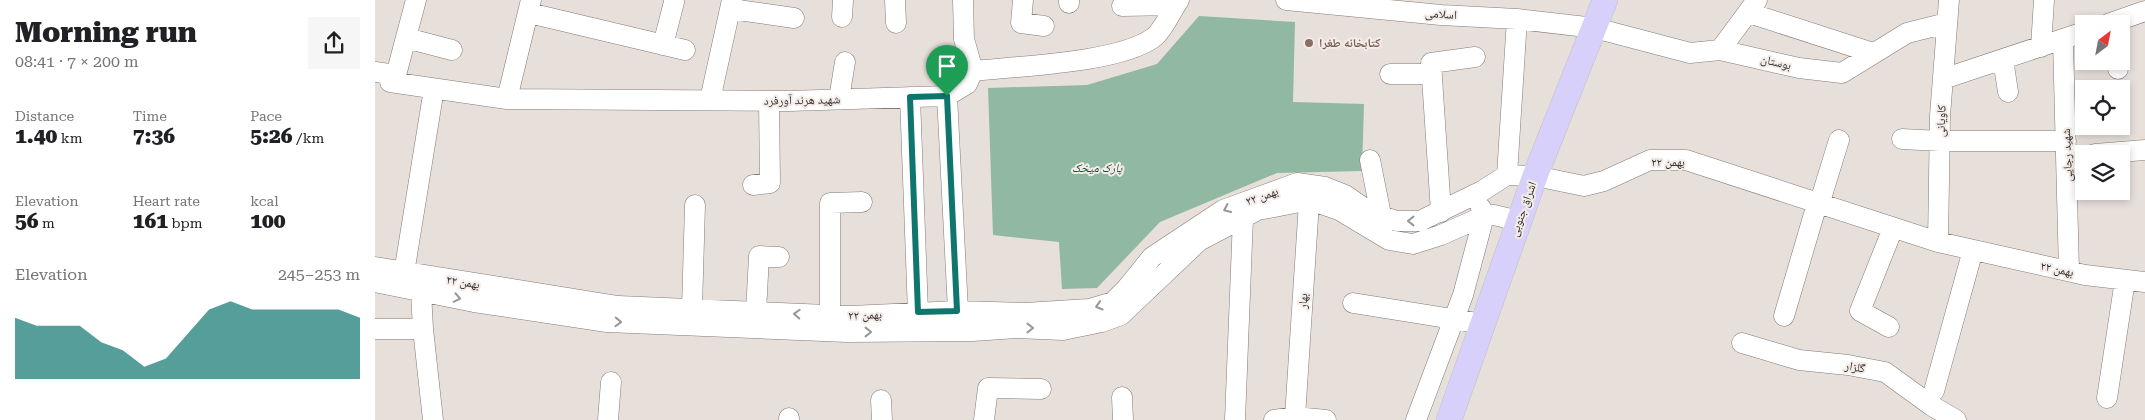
<!DOCTYPE html>
<meta charset="utf-8">
<style>
body{margin:0;font-family:"Roboto Serif","Noto Naskh Arabic",serif;background:#f6f6f6;color:#202124;height:100vh;display:flex;flex-direction:column;font-size:19px;white-space:nowrap}
*{box-sizing:border-box;margin:0}
p{font-size:16px;color:#757577}
.icon{flex:none;width:28px;height:28px;fill:none;stroke:currentColor;stroke-width:2;stroke-linecap:round;stroke-linejoin:round}
.map{position:relative;flex:1;overflow:hidden}
.drawer{display:flex;flex-direction:column;background:#fff;width:375px}
.drawer>*{flex:none}
.needle{width:32px;rotate:32deg}
.buttons{position:absolute;left:1700px;top:15px;display:grid;gap:10px}
.buttons a{display:grid;place-items:center;width:55px;height:55px;border-radius:0px;background:#fff;box-shadow:0 2px 8px #0003;font-size:25px}
.pin{position:absolute;display:grid;place-items:center;width:42px;height:42px;color:#fff;margin:-51px -21px;border-radius:50% 50% 50% 0;rotate:-45deg;box-shadow:0 0 5px #0007}
.pin .icon{rotate:45deg}
.round{display:grid;place-items:center;flex:none;width:52px;height:52px;border-radius:0px;background:#f6f6f6}
.head{display:flex;align-items:center;justify-content:space-between;height:85px;padding:0 15px}
h1{font-size:28px;font-weight:800;line-height:38px}
.metrics{display:grid;grid-template-columns:repeat(3,1fr);gap:8px;height:85px;padding:5px 15px}
.metrics div{display:grid;align-content:center}
.metrics b{font-size:21px;font-weight:800}
.metrics small{font-size:14px;font-weight:400}
.metrics p{font-size:14px}
.chart{height:140px;padding:10px 15px}
.chart p{display:flex;justify-content:space-between}
.chart svg{width:100%;height:90px;margin-top:5px;fill:#0f766e;opacity:.7}
main{display:flex;flex:1;min-height:0}
.map>svg:first-child{display:block}
.green{fill:#91b9a1}
.lines{fill:none;stroke-linecap:round;stroke-linejoin:round}
.minor-casing{stroke:#837b77;stroke-width:21}
.major-casing{stroke:#c1c0c0;stroke-width:26}
.minor{stroke:#fff;stroke-width:20}
.major{stroke:#d7d0fa;stroke-width:25}
.oneway{stroke:#989696}
.route-casing{stroke:#fff;stroke-width:10}
.route{stroke:#0f766e;stroke-width:6}
.education-dot{fill:#8d6e63;stroke:#f4ece8;stroke-width:2}
.labels{text-anchor:middle;stroke-width:4;stroke-linejoin:round;paint-order:stroke}
.street-label{font-size:12px;fill:#312e2c;stroke:#f4ece8}
.education-label{font-size:12px;font-weight:bold;fill:#785e54;stroke:#f4ece8;text-anchor:start}
.park-label{font-size:12px;font-style:italic;fill:#184d33;stroke:#f4ece8}
</style>
<main>
<section class="drawer">
<div class="head"><div><h1>Morning run</h1><p>08:41 · 7 × 200 m</p></div><a class="round"><svg class="icon" aria-label="share" viewBox="0 0 24 24"><path d="M12 15V3M7 8l5-5 5 5M5 13v7h14v-7"/></svg></a></div>
<div class="metrics">
<div><p>Distance</p><b>1.40<small> km</small></b></div>
<div><p>Time</p><b>7:36</b></div>
<div><p>Pace</p><b>5:26<small> /km</small></b></div>
</div>
<div class="metrics">
<div><p>Elevation</p><b>56<small> m</small></b></div>
<div><p>Heart rate</p><b>161<small> bpm</small></b></div>
<div><p>kcal</p><b>100</b></div>
</div>
<div class="chart"><p><span>Elevation</span>245–253 m</p>
<svg viewBox="0 0 160 44" preserveAspectRatio="none"><path d="M0 44V14L10 18L20 18L30 18L40 26L50 30L60 38L70 34L80 22L90 10L100 6L110 10L120 10L130 10L140 10L150 10L160 14V44z"/></svg>
</div>
</section>
<div class="map">
<svg width="1770" height="420" viewBox="0 0 1770 420">
<rect width="100%" height="100%" fill="#e7dfda"/>
<!-- green -->
<path class="green" d="M824,16L920,22L918,102L989,104L987,171L902,173L785,222L722,288L687,289L684,242L618,235L613,88L712,85L782,64Z"/>
<g class="lines">
<defs>
<path id="minor" d="M41,0L21,75L15,82L132,99L414,101L572,96L592,84L598,71C643,66 743,63 778,38C787,32 797,10 804,0
M520,0L521,23
M588,0L589,39L598,71
M648,0L646,23L669,26
M694,0V3
M911,0L1066,15L1142,19L1220,28L1315,53L1345,50L1424,68L1467,73L1532,33L1572,23
M747,6L800,5
M356,9L419,18
M154,13L310,50
M1374,13L1498,53
M467,17L468,0
M1733,24L1770,11
M31,38L77,50
M1688,40L1694,271
M288,45L299,2
M1666,47L1669,0
M1345,50L1382,0
M1628,59L1633,92
M1743,61V69
M0,72L21,75
M1015,74H1057
M1568,79L1709,32
M572,96L583,311
M535,97L543,313
M132,99L156,0
M464,99L470,62
M335,100L357,0
M1527,139L1565,141H1691
M1720,154L1770,150
M995,160L1006,215
M1132,175L1142,19
M378,185L395,183L394,101
M1444,205L1464,140
M1066,212L1056,63L1100,57
M1563,242L1565,116L1574,0
M0,267L243,306L476,316L583,311L650,313L714,309L738,302L751,289L777,257L848,210L922,183L950,187L970,195L996,213L1022,221H1045L1107,191L1132,175L1160,176L1209,186L1229,181L1275,160H1311L1563,242L1710,275L1770,282
M29,273L57,101
M0,282L99,302L232,322L472,332L598,331L641,328L688,330L727,322L746,315L824,241L883,210L935,200L964,210L1014,240L1038,244L1066,235L1109,216L1119,215L1144,221
M46,292L48,329L58,420
M978,303L1109,324
M317,309L320,205
M381,312L384,256L404,257
M455,315V203L487,202
M1409,316L1442,204
M1514,327L1485,311L1518,228
M0,329H48
M1367,343L1424,360L1473,365L1510,372L1557,406L1581,420
M1559,391L1598,250
M747,397L748,420
M1732,398L1750,280
M506,400L507,420
M920,417L935,187
M233,420L236,382
M414,420V418
M609,420L613,388L666,389
M860,420L868,218
M899,420L920,417L951,420
M1041,420L1088,295L1109,216L1106,208"/>
<path id="major" d="M1074,420L1160,176L1230,0"/>
</defs>
<!-- minor casing -->
<use href="#minor" class="minor-casing"/>
<!-- major casing -->
<use href="#major" class="major-casing"/>
<!-- minor -->
<use href="#minor" class="minor"/>
<!-- major -->
<use href="#major" class="major"/>
</g>
<!-- one-way arrows -->
<defs><path id="oneway-chevron" d="M-2-3.5L2.5 0L-2 3.5" fill="none" stroke-width="1.6" stroke-linecap="round" stroke-linejoin="round" transform="scale(1.25)"/></defs>
<g class="oneway">
<use href="#oneway-chevron" transform="translate(852 209) rotate(155)"/>
<use href="#oneway-chevron" transform="translate(1036 221) rotate(-180)"/>
<use href="#oneway-chevron" transform="translate(82 298) rotate(11)"/>
<use href="#oneway-chevron" transform="translate(724 306) rotate(163)"/>
<use href="#oneway-chevron" transform="translate(422 314) rotate(-177)"/>
<use href="#oneway-chevron" transform="translate(243 322) rotate(2)"/>
<use href="#oneway-chevron" transform="translate(655 328)"/>
<use href="#oneway-chevron" transform="translate(493 332)"/>
</g>
<g class="lines">
<defs>
<path id="route" d="M572,96L582,311L543,312L535,97Z"/>
</defs>
<!-- route casing -->
<use href="#route" class="route-casing"/>
<!-- route -->
<use href="#route" class="route"/>
</g>
<!-- markers -->
<circle class="education-dot" cx="934" cy="43" r="5"/>
<g class="labels">
<!-- street labels -->
<g class="street-label">
<text transform="translate(1066 14) rotate(4)" y="4">اسلامی</text>
<text transform="translate(1401 62) rotate(13)" y="4">بوستان</text>
<text transform="translate(427 100) rotate(-1)" y="4">شهید هرند آورفرد</text>
<text transform="translate(1566 121) rotate(-88)" y="4">کاویانی</text>
<text transform="translate(1692 155) rotate(-92)" y="4">شهید رجایی</text>
<text x="1293" y="166">۲۲ بهمن</text>
<text transform="translate(887 196) rotate(-20)" y="4">۲۲ بهمن</text>
<text transform="translate(1148 209) rotate(-70)" y="4">اشراق جنوبی</text>
<text transform="translate(1682 269) rotate(12)" y="4">۲۲ بهمن</text>
<text transform="translate(88 282) rotate(9)" y="4">۲۲ بهمن</text>
<text transform="translate(928 301) rotate(-86)" y="4">بهار</text>
<text transform="translate(490 315) rotate(-2)" y="4">۲۲ بهمن</text>
<text transform="translate(1480 367) rotate(10)" y="4">گلزار</text>
</g>
<!-- education labels -->
<g class="education-label">
<text x="944" y="47">کتابخانه طغرا</text>
</g>
<!-- park labels -->
<g class="park-label">
<text x="722" y="172">پارک میخک</text>
</g>
</g>
</svg>
<div class="buttons">
<a><svg class="needle" viewBox="-14 -14 28 28"><path d="M0-13l5 13h-10z" fill="#e53935"/><path d="M0 13l5-13h-10z" fill="#757577"/></svg></a>
<a><svg class="icon" aria-label="locate" viewBox="0 0 24 24"><circle cx="12" cy="12" r="6"/><path d="M12 2v4M12 18v4M2 12h4M18 12h4"/></svg></a>
<a><svg class="icon" aria-label="layers" viewBox="0 0 24 24"><path d="M12 4l9 5-9 5-9-5zM3 14l9 5 9-5"/></svg></a>
</div>
<div class="pin" style="left:572px;top:96px;background:#1e9e55"><svg class="icon" aria-label="arrive" viewBox="0 0 24 24"><path d="M6 21V4h12l-3 4 3 4H6"/></svg></div>
</div>
</main>
